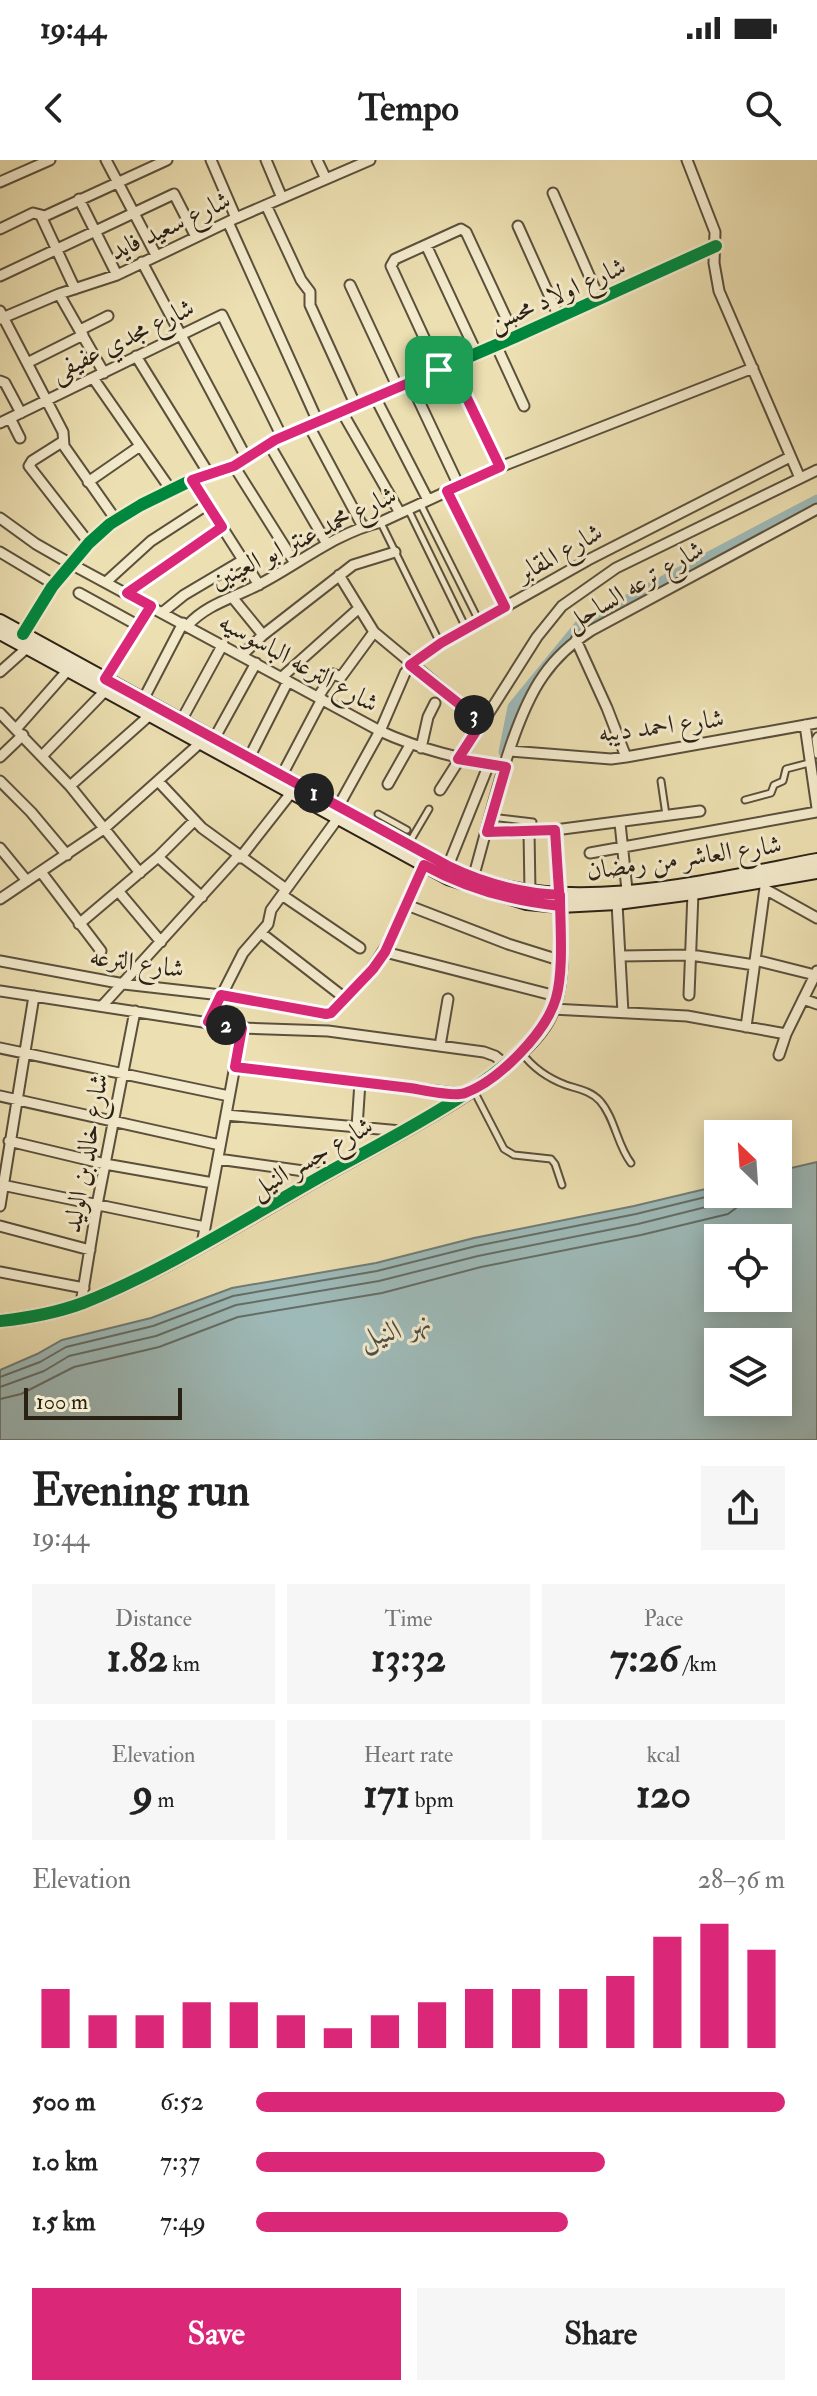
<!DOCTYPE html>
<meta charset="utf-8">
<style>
body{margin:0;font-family:"IM FELL Double Pica",Amiri,serif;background:#f6f6f6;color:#222;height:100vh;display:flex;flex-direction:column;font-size:30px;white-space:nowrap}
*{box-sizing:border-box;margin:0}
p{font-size:26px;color:#767676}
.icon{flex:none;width:44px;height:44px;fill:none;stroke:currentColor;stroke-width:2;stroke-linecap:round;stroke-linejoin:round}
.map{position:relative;height:1280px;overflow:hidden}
.panel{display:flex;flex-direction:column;background:#fff;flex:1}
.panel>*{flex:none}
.needle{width:52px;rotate:335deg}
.fabs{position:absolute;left:704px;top:960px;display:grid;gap:16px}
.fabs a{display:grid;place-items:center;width:88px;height:88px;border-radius:0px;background:#fff;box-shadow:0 4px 20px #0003;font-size:40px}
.scale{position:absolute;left:24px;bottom:20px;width:158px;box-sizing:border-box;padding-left:8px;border:4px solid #2a2115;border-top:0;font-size:22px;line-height:28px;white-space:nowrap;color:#2a2115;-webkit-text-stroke:6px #f3eacc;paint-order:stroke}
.pin{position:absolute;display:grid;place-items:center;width:68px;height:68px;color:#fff;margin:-34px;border-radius:16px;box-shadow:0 4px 12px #0006}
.km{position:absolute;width:40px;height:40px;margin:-20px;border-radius:50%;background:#222;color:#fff;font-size:22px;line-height:40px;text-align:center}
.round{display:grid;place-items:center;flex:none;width:84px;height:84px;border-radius:0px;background:#f6f6f6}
.headline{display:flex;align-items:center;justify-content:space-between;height:136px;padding:0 32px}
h1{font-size:44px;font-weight:700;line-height:60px}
.stats{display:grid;grid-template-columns:repeat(3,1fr);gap:12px;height:136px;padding:8px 32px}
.stats div{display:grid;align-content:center;border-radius:0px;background:#f6f6f6;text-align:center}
.stats b{font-size:40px;font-weight:700}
.stats small{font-size:22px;font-weight:400}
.stats p{font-size:22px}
.chart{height:224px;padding:16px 32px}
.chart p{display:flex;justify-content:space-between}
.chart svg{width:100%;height:144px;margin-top:8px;stroke:#db2777;stroke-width:6}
.primary-button{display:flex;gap:16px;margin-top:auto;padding:16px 32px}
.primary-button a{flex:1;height:92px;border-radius:0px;background:#db2777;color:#fff;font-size:32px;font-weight:700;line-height:92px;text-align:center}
.primary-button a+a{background:#f6f6f6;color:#222}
ul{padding:0 32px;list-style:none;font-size:26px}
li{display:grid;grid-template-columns:128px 96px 1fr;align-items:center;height:60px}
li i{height:20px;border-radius:10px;background:#db2777}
.status{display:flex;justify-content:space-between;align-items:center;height:56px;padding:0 40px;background:#fff;direction:ltr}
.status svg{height:22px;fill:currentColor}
header{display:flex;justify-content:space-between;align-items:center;height:104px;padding:0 32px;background:#fff;font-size:36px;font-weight:700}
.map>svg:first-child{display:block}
.water{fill:#9ebab8;stroke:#707d77;stroke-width:2;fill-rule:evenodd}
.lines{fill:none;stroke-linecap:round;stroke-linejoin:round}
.shore{stroke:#646e66;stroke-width:2}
.canal{stroke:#9ebab8;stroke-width:11}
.lane-casing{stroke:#5a503c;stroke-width:9}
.street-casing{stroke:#5a503c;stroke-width:13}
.secondary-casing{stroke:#2a2115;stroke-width:16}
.lane{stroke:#f3eacc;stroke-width:5}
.street{stroke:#f3eacc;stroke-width:9}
.secondary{stroke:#f3eacc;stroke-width:12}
.cycleway-casing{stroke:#f3eacc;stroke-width:17}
.cycleway{stroke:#00873e;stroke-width:12}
.route-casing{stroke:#fff;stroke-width:16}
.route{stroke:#db2777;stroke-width:10}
.labels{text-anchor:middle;stroke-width:6;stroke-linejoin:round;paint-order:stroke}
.street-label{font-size:26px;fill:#2a2115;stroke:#f3eacc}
.water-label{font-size:28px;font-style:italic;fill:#4d4f46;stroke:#f3eacc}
</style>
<div class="status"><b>19:44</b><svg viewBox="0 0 49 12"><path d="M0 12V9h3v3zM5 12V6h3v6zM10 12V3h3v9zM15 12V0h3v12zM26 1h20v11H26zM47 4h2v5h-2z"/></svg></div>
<header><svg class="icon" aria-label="back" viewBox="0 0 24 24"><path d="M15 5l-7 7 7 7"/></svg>Tempo<svg class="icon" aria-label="search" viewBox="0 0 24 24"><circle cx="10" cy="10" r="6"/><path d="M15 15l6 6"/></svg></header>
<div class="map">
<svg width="817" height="1280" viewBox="0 0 817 1280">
<rect width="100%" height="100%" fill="#ecdfb1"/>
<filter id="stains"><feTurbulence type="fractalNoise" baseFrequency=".0025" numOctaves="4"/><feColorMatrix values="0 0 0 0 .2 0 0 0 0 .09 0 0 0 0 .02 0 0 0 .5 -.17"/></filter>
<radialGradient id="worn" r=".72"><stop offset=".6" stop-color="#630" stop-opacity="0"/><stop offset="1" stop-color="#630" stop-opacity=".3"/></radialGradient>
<!-- water -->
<path class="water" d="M817,1002V1280H0V1210L37,1194L62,1180L151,1158L232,1128L376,1103L474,1078L634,1046L718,1026V1034H778V1011ZM718,1078H778V1138H718ZM718,1182H778V1242H718Z"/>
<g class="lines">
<!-- shore -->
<path class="shore" d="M0,1217L40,1202L66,1187L153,1166L233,1136L377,1111L476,1086L636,1054L718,1034
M0,1227L44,1211L69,1196L156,1176L236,1145L379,1121L478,1096L638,1064L722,1043L733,1034
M0,1239L21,1234L74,1207L159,1187L238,1157L382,1133L481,1107L641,1075L728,1054L740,1045L746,1034"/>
<!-- canal -->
<path class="canal" d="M504,592L513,547L580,465L817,340"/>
<defs>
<path id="lane" d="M447,331L504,446
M421,345L479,461
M408,349L466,468
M381,363L440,483
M817,576L815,579L817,595
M661,621L666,655
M745,640L771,633L774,625L783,621L786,609L809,603
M378,654L407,670
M491,657L533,662
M381,663L411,680
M409,683L429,649
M521,892C533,908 547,918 566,925C578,929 591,931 600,941C615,958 617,985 631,1003
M473,929L504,989L514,995L551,999L555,1004L562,1025"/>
<path id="street" d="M106,0L156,95
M211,0L236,58
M266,0L282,38
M317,0L326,19
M687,0L715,72L714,103L719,131L800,318
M0,22L50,0
M553,33L599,138
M79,39L117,115
M266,45L301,120L310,132V145L356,246
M41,56L75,129
M228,62L318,262
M518,66L559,157
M0,69L33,53L45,56L167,0
M426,85L477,194
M142,102L247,299
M0,116L174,34L196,77
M350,125L398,228
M59,134L104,213
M0,151L63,272L64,286L116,360
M0,159L59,134L117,115L236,58L370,0
M80,170L108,156
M496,185L524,246
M136,196L209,314
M27,203L83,175
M451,205L500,307
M439,210L391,106L395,99L461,69L466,72L515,177
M93,218L171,330
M0,221L5,223L21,253
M410,222L459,326
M375,237L428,340
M342,252L400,353
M10,258L20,278
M0,263L222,155L282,277
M309,266L363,367
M62,282L32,301L29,306L89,383
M269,284L327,384
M234,306L295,403
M192,320L259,425
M88,322L140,286
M0,358L36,384L71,404L380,571C421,590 462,599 506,607
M0,392L55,425
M339,415L374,472L482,562
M106,422L151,381L208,344
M79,433L139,466
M127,433L222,367
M232,437L263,475
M163,452L184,435L243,400
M188,465C207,444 234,438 258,425C299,404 335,373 381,362L500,307L753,208
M23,474L52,427L89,383L110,364L141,345L192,320L234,306L275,280L515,177L716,86
M576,480L607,548L626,597
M242,495L263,475L353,405L395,392
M0,512L28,487
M282,517L358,449
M105,519L151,446
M318,537L333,514L341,517L374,472
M143,540L183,463
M0,553L70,626L140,713
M181,561L223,484
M805,565L817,648
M16,569L68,510
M214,579L256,503
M421,588L428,557L435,543
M510,591L611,599L626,597L817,563
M43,595L105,531
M0,597L23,575
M249,598L288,521
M282,615L322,539
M0,621L31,652L67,695
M158,621L202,668L286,729
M388,624L410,585
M70,626L150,555
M440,630L537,477L562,446L616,408L817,310
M338,647L380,571L405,513L417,500L441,483L588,400L790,297
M620,663L627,730
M555,670L560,735
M529,671L530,732
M487,672L555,670L700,651
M0,688L27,721
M590,693L817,652
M158,697L202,737
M240,698L291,633
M448,706L489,604
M41,712L101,791
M473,718C490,661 510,563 543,516C556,497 573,482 592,470L817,349
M765,729L817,758
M119,732L161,782
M282,735L360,788
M0,739L105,668L199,584
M617,743L623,853
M407,745L508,784L559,800
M79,764L158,697L194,661
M261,773L346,839
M385,792L556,836
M620,796L691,795L754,805
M755,800L815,815
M0,801L124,824L221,835L328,854C379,815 400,762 424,705
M0,831L242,868L328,871L484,892L495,896L506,905
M689,835L693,733
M803,839L817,844
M102,846L238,696
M552,849L687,856L786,874
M208,862L243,793L268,764L271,750L338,658
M746,867L766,720
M440,886L448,839
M0,888L229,936
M779,895L786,874L817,811
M235,907L462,934
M0,936L220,985
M226,955L401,971
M357,967L360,922
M9,981L105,1004L213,1023
M218,999L325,1014
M2,1025L205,1067
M0,1046L34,836
M0,1066L90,1090
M202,1084L242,868
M0,1112L84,1128
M81,1143L97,1045L135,851"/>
<path id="secondary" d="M0,461L408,685C429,696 451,710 473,718C576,755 712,720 817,700
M0,473L448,718L527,743L560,746L617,743L693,733L817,712
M0,1161C28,1158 56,1153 83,1143C163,1112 244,1061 319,1018C380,983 513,920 547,861C566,827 560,779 560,741"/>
</defs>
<!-- lane casing -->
<use href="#lane" class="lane-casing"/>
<!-- street casing -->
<use href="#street" class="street-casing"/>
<!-- secondary casing -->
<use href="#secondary" class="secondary-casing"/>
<!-- lane -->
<use href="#lane" class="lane"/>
<!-- street -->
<use href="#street" class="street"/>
<!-- secondary -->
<use href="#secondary" class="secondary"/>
<defs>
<path id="cycleway" d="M23,474L52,427L89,383L110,364L141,345L192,320L234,306L275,280L515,177L716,86
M0,1161C28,1158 56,1153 83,1143C162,1112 244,1060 318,1018C380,983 511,920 546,861C570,822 558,717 555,670"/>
</defs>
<!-- cycleway casing -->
<use href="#cycleway" class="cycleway-casing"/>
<!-- cycleway -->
<use href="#cycleway" class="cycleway"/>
</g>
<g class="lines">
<defs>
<path id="route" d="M439,210L275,280L234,306L192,320L222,367L127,433L151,446L105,519L448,706C483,723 521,733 560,735C560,766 564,809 556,838C546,873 498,921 465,933C454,937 423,930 410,928C352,921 293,914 235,907L242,868L208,862L221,835L326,854L331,853L373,809L385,792L424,705C466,728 511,741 560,746L555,670L487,672L506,607L458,599L482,562L410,505L441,483L505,447L447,331L500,307L451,205L439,210"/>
</defs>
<!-- route casing -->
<use href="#route" class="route-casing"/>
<!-- route -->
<use href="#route" class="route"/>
</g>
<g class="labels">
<!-- street labels -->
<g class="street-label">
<text transform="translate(170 65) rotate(-25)" y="9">شارع سعيد فايد</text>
<text transform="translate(557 134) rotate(-24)" y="9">شارع اولاد محسن</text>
<text transform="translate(122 179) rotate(-26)" y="9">شارع مجدي عفيفى</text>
<text transform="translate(303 377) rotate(-26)" y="9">شارع محمد عنتر ابو العينين</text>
<text transform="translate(559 392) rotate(-29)" y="9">شارع المقابر</text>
<text transform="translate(634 425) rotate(-30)" y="9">شارع ترعه الساحل</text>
<text transform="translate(299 502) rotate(29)" y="9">شارع الترعه الباسوسيه</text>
<text transform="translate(661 565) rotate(-7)" y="9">شارع احمد ديبه</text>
<text transform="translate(684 697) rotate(-8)" y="9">شارع العاشر من رمضان</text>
<text transform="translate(137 802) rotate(8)" y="9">شارع الترعه</text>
<text transform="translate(85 993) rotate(-80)" y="9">شارع خالد بن الوليد</text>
<text transform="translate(311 997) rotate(-30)" y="9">شارع جسر النيل</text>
</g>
<!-- water labels -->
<g class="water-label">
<text transform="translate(395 1169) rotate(-15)" y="10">نهر النيل</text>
</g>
</g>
<rect width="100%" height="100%" filter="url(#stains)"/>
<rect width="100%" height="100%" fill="url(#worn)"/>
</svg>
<div class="fabs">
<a><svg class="needle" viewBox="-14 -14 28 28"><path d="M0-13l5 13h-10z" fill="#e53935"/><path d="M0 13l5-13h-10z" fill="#767676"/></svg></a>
<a><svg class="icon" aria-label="locate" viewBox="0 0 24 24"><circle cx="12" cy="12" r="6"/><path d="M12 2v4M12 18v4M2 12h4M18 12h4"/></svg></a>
<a><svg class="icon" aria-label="layers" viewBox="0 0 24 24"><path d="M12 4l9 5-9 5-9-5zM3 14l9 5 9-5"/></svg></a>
</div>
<div class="scale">100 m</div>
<div class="pin" style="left:439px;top:210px;background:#1e9e55"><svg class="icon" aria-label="arrive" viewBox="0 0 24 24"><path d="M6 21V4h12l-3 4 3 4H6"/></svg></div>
<b class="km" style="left:314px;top:633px">1</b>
<b class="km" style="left:226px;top:865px">2</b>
<b class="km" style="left:474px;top:555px">3</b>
</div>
<section class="panel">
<div class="headline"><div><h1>Evening run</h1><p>19:44</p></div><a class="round"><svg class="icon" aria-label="share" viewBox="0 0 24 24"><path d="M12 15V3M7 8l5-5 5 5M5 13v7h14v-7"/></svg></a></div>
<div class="stats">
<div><p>Distance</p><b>1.82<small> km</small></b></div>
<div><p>Time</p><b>13:32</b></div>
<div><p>Pace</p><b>7:26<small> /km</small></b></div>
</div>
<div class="stats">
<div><p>Elevation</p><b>9<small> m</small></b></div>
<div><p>Heart rate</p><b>171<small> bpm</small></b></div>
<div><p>kcal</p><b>120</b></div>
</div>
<div class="chart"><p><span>Elevation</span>28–36 m</p>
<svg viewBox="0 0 160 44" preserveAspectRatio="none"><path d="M5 44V26M15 44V34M25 44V34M35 44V30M45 44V30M55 44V34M65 44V38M75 44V34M85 44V30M95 44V26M105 44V26M115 44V26M125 44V22M135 44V10M145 44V6M155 44V14"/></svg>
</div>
<ul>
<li><b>500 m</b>6:52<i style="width:100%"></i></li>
<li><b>1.0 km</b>7:37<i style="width:66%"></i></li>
<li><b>1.5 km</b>7:49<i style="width:59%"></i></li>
</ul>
<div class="primary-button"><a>Save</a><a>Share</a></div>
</section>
